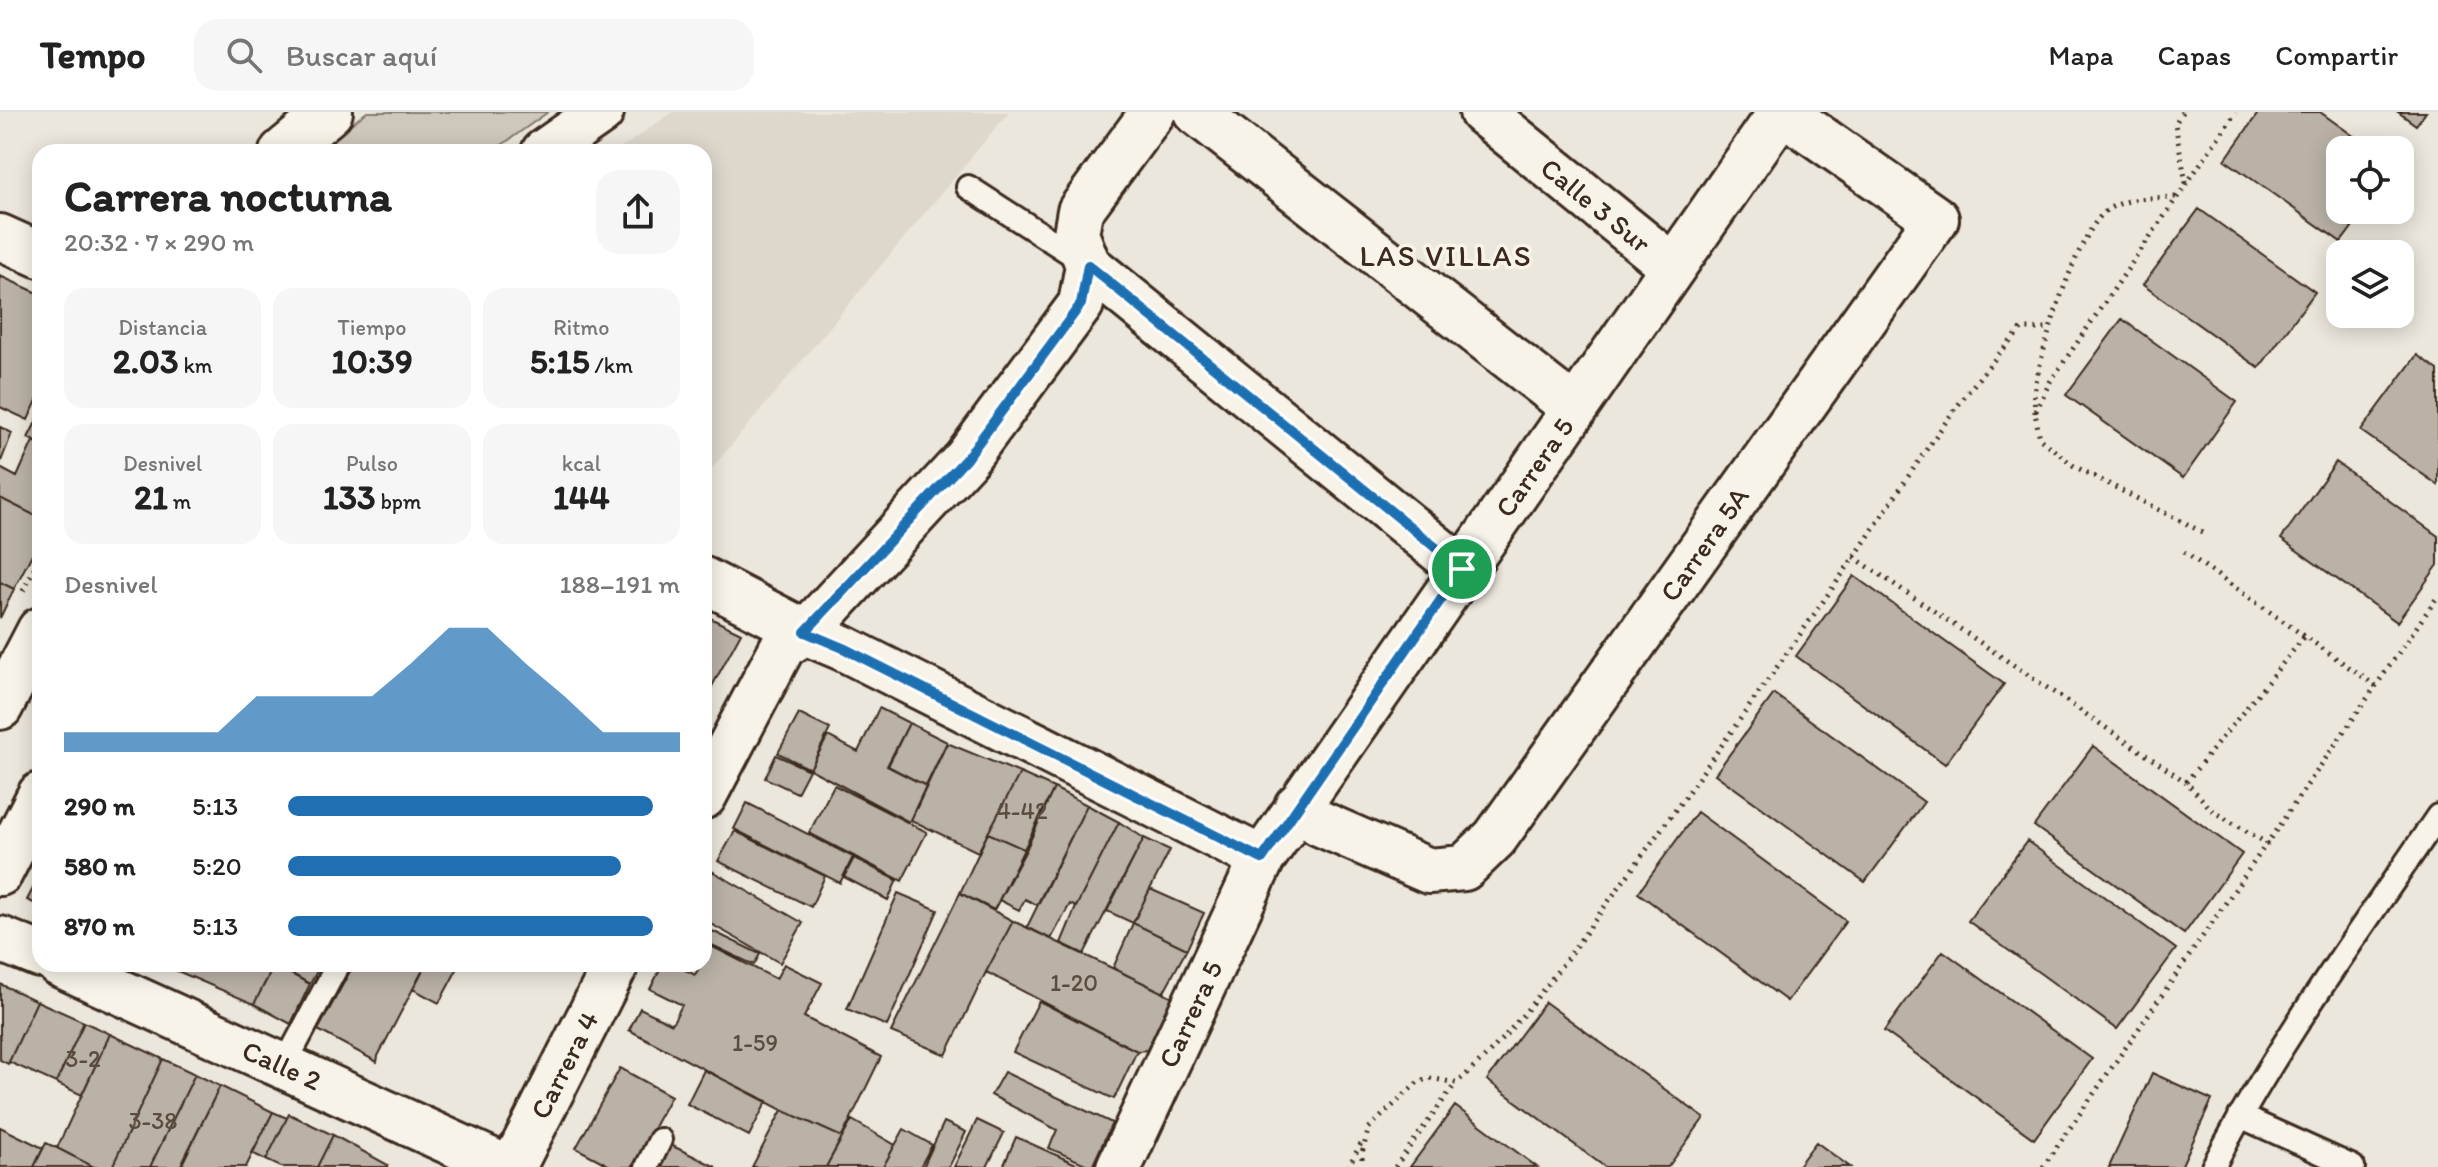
<!DOCTYPE html>
<html lang="es">
<meta charset="utf-8">
<style>
body{margin:0;font-family:Itim,sans-serif;background:#f6f6f6;color:#222;height:100vh;display:flex;flex-direction:column;font-size:30px;white-space:nowrap}
*{box-sizing:border-box;margin:0}
p{font-size:26px;color:#767676}
.icon{flex:none;width:44px;height:44px;fill:none;stroke:currentColor;stroke-width:2;stroke-linecap:round;stroke-linejoin:round}
.map{position:relative;flex:1;overflow:hidden}
.details{position:absolute;left:32px;top:32px;width:680px;height:828px;display:flex;flex-direction:column;background:#fff;border-radius:24px;box-shadow:0 4px 20px #0003}
.details>*{flex:none}
.controls{position:absolute;left:2326px;top:24px;display:grid;gap:16px}
.controls a{display:grid;place-items:center;width:88px;height:88px;border-radius:16px;background:#fff;box-shadow:0 4px 20px #0003;font-size:40px}
.pin{position:absolute;display:grid;place-items:center;width:68px;height:68px;color:#fff;margin:-34px;border:4px solid #fff;border-radius:50%;box-shadow:0 2px 8px #0007}
.round{display:grid;place-items:center;flex:none;width:84px;height:84px;border-radius:24px;background:#f6f6f6}
.headline{display:flex;align-items:center;justify-content:space-between;height:136px;padding:0 32px}
h1{font-size:44px;font-weight:700;line-height:60px}
.stats{display:grid;grid-template-columns:repeat(3,1fr);gap:12px;height:136px;padding:8px 32px}
.stats div{display:grid;align-content:center;border-radius:20px;background:#f6f6f6;text-align:center}
.stats b{font-size:34px;font-weight:700}
.stats small{font-size:22px;font-weight:400}
.stats p{font-size:22px}
.chart{height:224px;padding:16px 32px}
.chart p{display:flex;justify-content:space-between}
.chart svg{width:100%;height:144px;margin-top:8px;fill:#1f6fb2;opacity:.7}
ul{padding:0 32px;list-style:none;font-size:26px}
li{display:grid;grid-template-columns:128px 96px 1fr;align-items:center;height:60px}
li i{height:20px;border-radius:10px;background:#1f6fb2}
header{display:flex;align-items:center;gap:48px;box-sizing:border-box;height:112px;padding:0 40px;background:#fff;border-bottom:2px solid #e0e0e0}
header strong{font-size:38px}
nav{display:flex;gap:44px;margin-inline-start:auto;font-size:28px}
.search{width:560px;height:72px;background:#f6f6f6;display:flex;align-items:center;gap:20px;box-sizing:border-box;padding:0 28px;border-radius:24px;color:#767676;font-size:30px}
.map>svg:first-child{display:block}
.built{fill:#ddd7cc}
.green{fill:#cec8bc;stroke:#84796d;stroke-width:2}
.building{fill:#bab2a7;stroke:#3b2a1e;stroke-width:2}
.lines{fill:none;stroke-linecap:round;stroke-linejoin:round}
.lane-casing{stroke:#3b2a1e;stroke-width:28}
.street-casing{stroke:#3b2a1e;stroke-width:50}
.secondary-casing{stroke:#3b2a1e;stroke-width:50}
.path{stroke:#3b2a1e;stroke-width:5;stroke-dasharray:2 6;stroke-linecap:butt}
.lane{stroke:#f7f3e8;stroke-width:22}
.street{stroke:#f7f3e8;stroke-width:44}
.secondary{stroke:#f7f3e8;stroke-width:44}
.route-casing{stroke:#fff;stroke-width:16}
.route{stroke:#1f6fb2;stroke-width:10}
.labels{text-anchor:middle;stroke-width:7;stroke-linejoin:round;paint-order:stroke}
.number-label{font-size:24px;fill:#5b4c40}
.street-label{font-size:28px;fill:#3b2a1e;stroke:#f7f3e8}
.neighbourhood-label{font-size:30px;letter-spacing:2px;fill:#3b2a1e;stroke:#f7f3e8}
</style>
<header>
<strong>Tempo</strong>
<div class="search"><svg class="icon" aria-label="search" viewBox="0 0 24 24"><circle cx="10" cy="10" r="6"/><path d="M15 15l6 6"/></svg>Buscar aquí</div>
<nav><a>Mapa</a><a>Capas</a><a>Compartir</a></nav>
</header>
<div class="map">
<svg width="2438" height="1055" viewBox="0 0 2438 1055">
<rect width="100%" height="100%" fill="#ece7dc"/>
<filter id="ink" filterUnits="userSpaceOnUse"><feTurbulence type="fractalNoise" baseFrequency=".0125" numOctaves="2"/><feDisplacementMap in="SourceGraphic" scale="16" xChannelSelector="R" yChannelSelector="G"/><feConvolveMatrix kernelMatrix="1 2 1 2 8 2 1 2 1" color-interpolation-filters="sRGB"/></filter>
<g filter="url(#ink)">
<!-- built -->
<path class="built" d="M673,0H1009L704,366V40H615Z"/>
<!-- green -->
<path class="green" d="M367,0H548L492,40H314Z"/>
<!-- building -->
<path class="building" d="M2259,0H2320L2373,38H2340V98H2365L2341,130L2225,48Z
M2398,0H2426L2416,13Z
M2199,97L2315,180L2259,256L2143,173Z
M0,164L40,182V282L28,308L0,295Z
M2122,207L2237,290L2183,366L2066,283Z
M2417,243L2438,258V373L2361,319Z
M40,302V332L28,326Z
M0,315L12,321L0,352Z
M33,329L40,332V406L0,386V356L17,365Z
M2336,350L2438,424V453L2397,510L2281,427Z
M0,386L40,406V427L14,477L0,470Z
M1854,464L2004,572L1945,652L1796,544Z
M0,470L14,477L0,506Z
M704,503L741,521L704,589Z
M1774,582L1924,690L1865,770L1715,662Z
M879,596L909,611L887,654L926,674L909,710L810,657L828,624L858,640Z
M799,602L830,617L810,657L778,641Z
M909,611L947,630L926,674L888,654Z
M947,631L1020,661L978,740L911,708Z
M2093,634L2242,742L2184,822L2034,714Z
M776,643L809,658L797,681L765,666Z
M1020,661L1054,676L1026,738L988,721Z
M834,673L927,720L902,769L809,721Z
M1054,676L1087,693L1037,793L1025,787L1019,798L999,788Z
M747,691L853,745L840,771L734,717Z
M1087,693L1119,710L1076,795L1070,792L1051,827L1027,815Z
M1697,700L1846,809L1787,889L1638,781Z
M1119,710L1144,726L1084,842L1061,831L1076,795Z
M735,719L825,764L811,795L718,749Z
M988,721L1026,738L994,798L960,781Z
M1144,726L1170,738L1133,811L1107,799Z
M2027,729L2176,837L2117,917L1968,809Z
M854,746L897,768L888,788L844,765Z
M712,759L803,811L780,851L704,808V774Z
M40,763V794L27,788Z
M1150,777L1204,801L1187,837L1133,811Z
M898,781L938,798L887,914L847,897Z
M960,781L1013,809L986,860L946,943L891,920Z
M1013,809L1173,885L1147,938L1137,939L986,860Z
M1133,811L1187,837L1163,881L1113,856Z
M704,815L760,842L754,853L710,832L704,843Z
M711,834L776,867L784,852L822,871L804,905L881,945L842,1025L782,998L629,918L640,896L672,912L682,893L650,877L663,852H674L695,863L701,852H704Z
M1943,839L2092,947L2034,1027L1884,919Z
M178,852H275L254,892L175,858Z
M275,852H321L310,872Z
M354,852H426L378,944L377,950L318,918Z
M426,852H460L439,891L413,877Z
M274,853L310,872L291,912L254,892Z
M0,872L37,889L8,952L0,948Z
M37,889L84,910L56,971L9,950Z
M1039,889L1137,939L1114,987L1013,940Z
M1545,890L1704,1006L1668,1055H1605L1487,968Z
M84,910L110,922L82,983L56,971Z
M110,922L163,947L112,1055H94L57,1036Z
M163,947L195,962L150,1055H112Z
M620,956L671,984L632,1055H612L576,1036Z
M704,958L767,989L749,1024L687,992Z
M1004,960L1112,1011L1092,1055L1049,1036L1057,1018L991,983Z
M2152,961L2212,988L2181,1055H2109Z
M195,962L220,974L180,1055H150Z
M220,974L273,1000L246,1055H188L182,1052Z
M1455,994L1537,1055H1410Z
M782,998L842,1025L826,1055H752Z
M273,1000L287,1006L266,1048L252,1041Z
M289,1002L333,1023L317,1055H281L266,1048Z
M852,1008L895,1033L883,1055H826Z
M977,1008L1004,1021L987,1055H954Z
M944,1010L966,1020L949,1055H923Z
M0,1015L43,1036L34,1055H0Z
M904,1017L932,1033L920,1055H883Z
M333,1023L388,1053V1055H317Z
M650,1023L716,1055H632Z
M1016,1025L1083,1055H1003Z
M1816,1030L1850,1055H1797Z
M46,1031L57,1036L94,1055H34Z"/>
<g class="lines">
<defs>
<path id="lane" d="M968,75L1081,148
M284,954L338,852
M2240,1004L2353,1055
M647,1055L660,1028
M2213,1055C2277,932 2360,819 2438,704"/>
<path id="street" d="M1196,0L1574,296
M1482,0L1673,155
M0,125L40,143
M1088,153L1462,457
M704,468L805,520L843,536L1262,747
M704,684L783,534L805,520L822,503L966,347L1081,192L1088,153L1076,122L1080,99L1153,0
M1297,694L1319,711L1429,759L1464,756L1495,726L1936,107L1783,0
M0,827L40,843
M59,852L505,1055
M513,1055L616,852
M1119,1055L1262,747L1781,0"/>
<path id="secondary" d="M282,40L330,0
M544,40L601,0
M0,595L40,518
M0,761L40,683"/>
</defs>
<!-- lane casing -->
<use href="#lane" class="lane-casing"/>
<!-- street casing -->
<use href="#street" class="street-casing"/>
<!-- secondary casing -->
<use href="#secondary" class="secondary-casing"/>
<!-- path -->
<path class="path" d="M2182,0L2175,12L2186,71
M2035,301C2035,292 2033,284 2035,276C2041,239 2078,114 2110,96C2131,85 2153,86 2176,85
M2202,420L2074,354L2040,327L2035,301L2050,270L2236,0
M2184,440L2376,574
M1854,445L2186,670
M23,479L40,444
M2268,732L2214,700L2186,670L2305,524
M1348,1055L1363,1028
M1362,1055V1041L1369,1016L1418,970L1430,966L1456,971C1514,924 1566,847 1611,786C1695,672 1776,557 1857,441C1909,365 1958,283 2022,217H2049
M1395,1055L1456,971
M2043,1055L2438,484"/>
<!-- lane -->
<use href="#lane" class="lane"/>
<!-- street -->
<use href="#street" class="street"/>
<!-- secondary -->
<use href="#secondary" class="secondary"/>
</g>
</g>
<g class="lines" filter="url(#ink)">
<defs>
<path id="route" d="M1088,153L1462,457L1262,747L843,536L805,520L966,347L1081,192Z"/>
</defs>
<!-- route casing -->
<use href="#route" class="route-casing"/>
<!-- route -->
<use href="#route" class="route"/>
</g>
<g class="labels">
<!-- number labels -->
<g class="number-label">
<text x="1022" y="707">4-42</text>
<text x="1074" y="879">1-20</text>
<text x="755" y="939">1-59</text>
<text x="83" y="955">3-2</text>
<text x="153" y="1017">3-38</text>
</g>
<!-- street labels -->
<g class="street-label">
<text transform="translate(1596 93) rotate(39)" y="10">Calle 3 Sur</text>
<text transform="translate(1534 355) rotate(-55)" y="10">Carrera 5</text>
<text transform="translate(1704 432) rotate(-55)" y="10">Carrera 5A</text>
<text transform="translate(1190 902) rotate(-65)" y="10">Carrera 5</text>
<text transform="translate(282 953) rotate(24)" y="10">Calle 2</text>
<text transform="translate(564 953) rotate(-63)" y="10">Carrera 4</text>
</g>
<!-- neighbourhood labels -->
<g class="neighbourhood-label">
<text x="1446" y="154">LAS VILLAS</text>
</g>
</g>
</svg>
<div class="controls">
<a><svg class="icon" aria-label="locate" viewBox="0 0 24 24"><circle cx="12" cy="12" r="6"/><path d="M12 2v4M12 18v4M2 12h4M18 12h4"/></svg></a>
<a><svg class="icon" aria-label="layers" viewBox="0 0 24 24"><path d="M12 4l9 5-9 5-9-5zM3 14l9 5 9-5"/></svg></a>
</div>
<div class="pin" style="left:1462px;top:457px;background:#1e9e55"><svg class="icon" aria-label="arrive" viewBox="0 0 24 24"><path d="M6 21V4h12l-3 4 3 4H6"/></svg></div>
<section class="details">
<div class="headline"><div><h1>Carrera nocturna</h1><p>20:32 · 7 × 290 m</p></div><a class="round"><svg class="icon" aria-label="share" viewBox="0 0 24 24"><path d="M12 15V3M7 8l5-5 5 5M5 13v7h14v-7"/></svg></a></div>
<div class="stats">
<div><p>Distancia</p><b>2.03<small> km</small></b></div>
<div><p>Tiempo</p><b>10:39</b></div>
<div><p>Ritmo</p><b>5:15<small> /km</small></b></div>
</div>
<div class="stats">
<div><p>Desnivel</p><b>21<small> m</small></b></div>
<div><p>Pulso</p><b>133<small> bpm</small></b></div>
<div><p>kcal</p><b>144</b></div>
</div>
<div class="chart"><p><span>Desnivel</span>188–191 m</p>
<svg viewBox="0 0 160 44" preserveAspectRatio="none"><path d="M0 44V38L10 38L20 38L30 38L40 38L50 27L60 27L70 27L80 27L90 17L100 6L110 6L120 17L130 27L140 38L150 38L160 38V44z"/></svg>
</div>
<ul>
<li><b>290 m</b>5:13<i style="width:93%"></i></li>
<li><b>580 m</b>5:20<i style="width:85%"></i></li>
<li><b>870 m</b>5:13<i style="width:93%"></i></li>
</ul>
</section>
</div>
